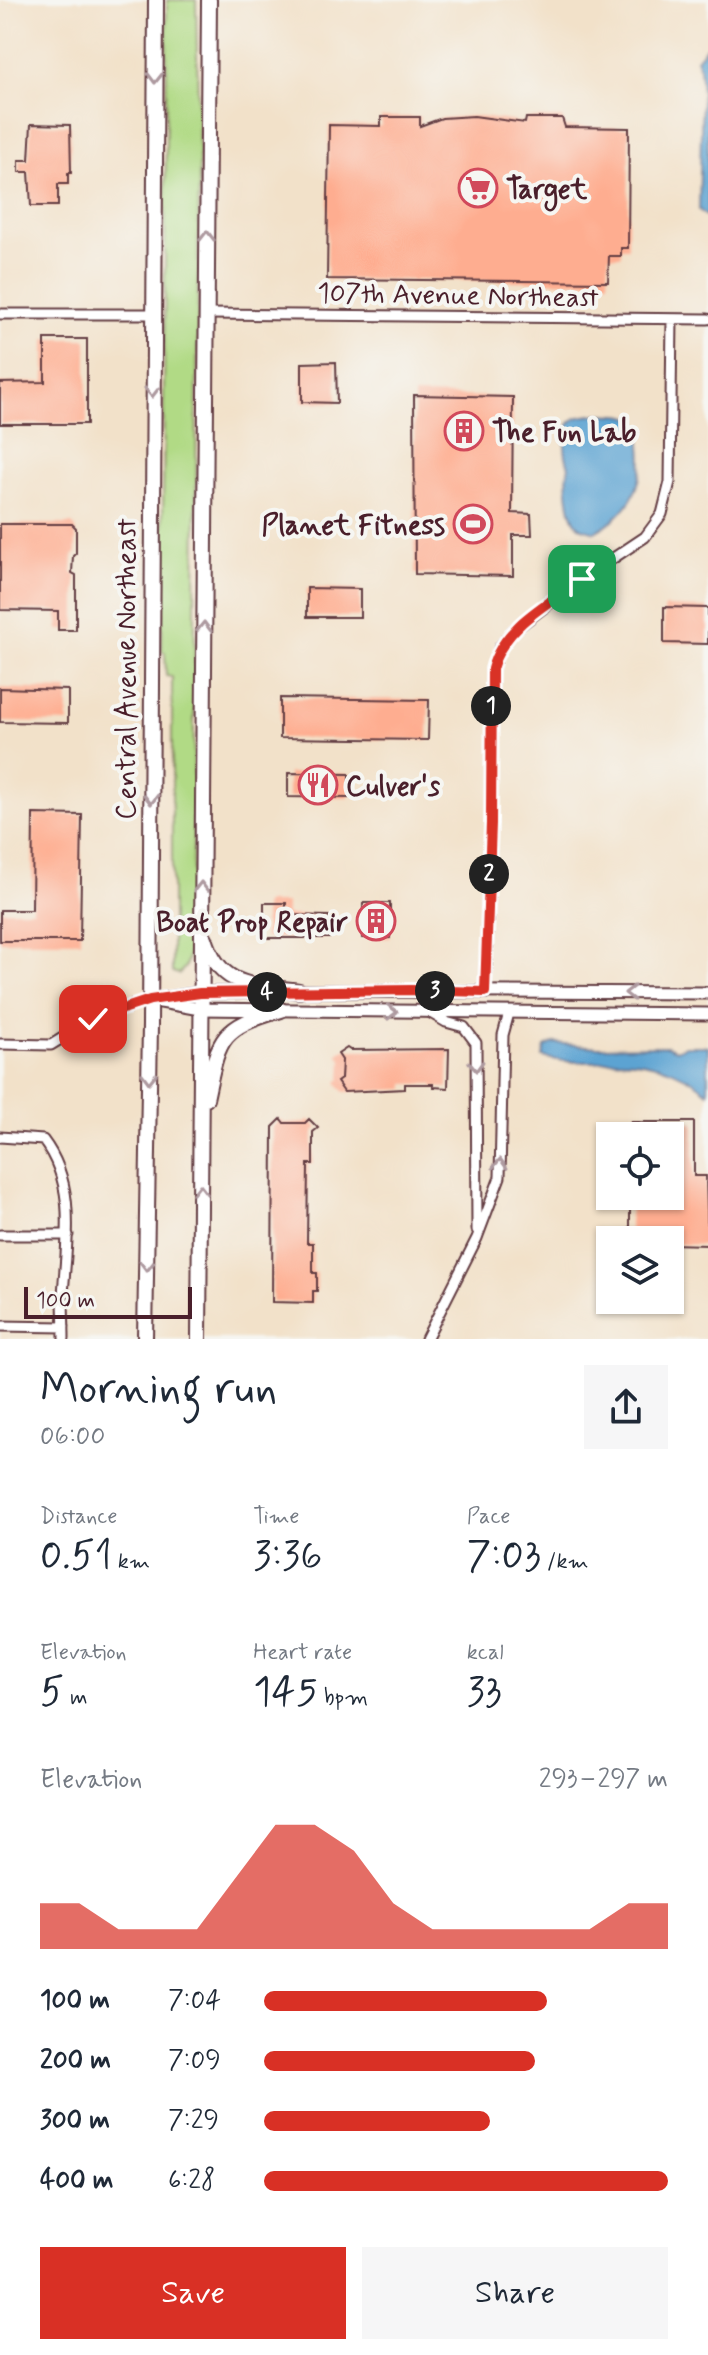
<!DOCTYPE html>
<meta charset="utf-8">
<style>
body{margin:0;font-family:Mynerve,sans-serif;background:#f6f6f7;color:#1f2937;height:100vh;display:flex;flex-direction:column;font-size:30px;white-space:nowrap}
*{box-sizing:border-box;margin:0}
p{font-size:26px;color:#747a83}
.icon{flex:none;width:44px;height:44px;fill:none;stroke:currentColor;stroke-width:2;stroke-linecap:round;stroke-linejoin:round}
.map{position:relative;height:1339px;overflow:hidden}
.details{display:flex;flex-direction:column;background:#fff;flex:1}
.details>*{flex:none}
.fabs{position:absolute;left:596px;top:1122px;display:grid;gap:16px}
.fabs a{display:grid;place-items:center;width:88px;height:88px;border-radius:0px;background:#fff;box-shadow:0 2px 6px #0004;font-size:40px}
.scale{position:absolute;left:24px;bottom:20px;width:168px;box-sizing:border-box;padding-left:8px;border:4px solid #4a1f2b;border-top:0;font-size:22px;line-height:28px;white-space:nowrap;color:#4a1f2b;-webkit-text-stroke:6px #f6f6f2;paint-order:stroke}
.pin{position:absolute;display:grid;place-items:center;width:68px;height:68px;color:#fff;margin:-34px;border-radius:16px;box-shadow:0 4px 12px #0006}
.km{position:absolute;width:40px;height:40px;margin:-20px;border-radius:50%;background:#222;color:#fff;font-size:22px;line-height:40px;text-align:center}
.round{display:grid;place-items:center;flex:none;width:84px;height:84px;border-radius:0px;background:#f6f6f7}
.head{display:flex;align-items:center;justify-content:space-between;height:136px;padding:0 40px}
h1{font-size:44px;font-weight:600;line-height:60px}
.metrics{display:grid;grid-template-columns:repeat(3,1fr);gap:12px;height:136px;padding:8px 40px}
.metrics div{display:grid;align-content:center}
.metrics b{font-size:40px;font-weight:600}
.metrics small{font-size:22px;font-weight:400}
.metrics p{font-size:22px}
.chart{height:224px;padding:16px 40px}
.chart p{display:flex;justify-content:space-between}
.chart svg{width:100%;height:144px;margin-top:8px;fill:#d93025;opacity:.7}
.action{display:flex;gap:16px;margin-top:auto;padding:16px 40px}
.action a{flex:1;height:92px;border-radius:0px;background:#d93025;color:#fff;font-size:32px;font-weight:600;line-height:92px;text-align:center}
.action a+a{background:#f6f6f7;color:#1f2937}
ul{padding:0 40px;list-style:none;font-size:26px}
li{display:grid;grid-template-columns:128px 96px 1fr;align-items:center;height:60px}
li i{height:20px;border-radius:10px;background:#d93025}
.map>svg:first-child{display:block}
.green{fill:#b1da85;stroke:#7e7c58;stroke-width:2}
.water{fill:#5ca3d2;stroke:#53617e;stroke-width:2}
.building{fill:#fead90}
.lines{fill:none;stroke-linecap:round;stroke-linejoin:round}
.minor-casing{stroke:#633c43;stroke-width:13}
.tertiary-casing{stroke:#633c43;stroke-width:15}
.trunk-casing{stroke:#633c43;stroke-width:18}
.minor{stroke:#fff;stroke-width:9}
.tertiary{stroke:#fff;stroke-width:11}
.trunk{stroke:#fff;stroke-width:14}
.oneway{stroke:#ae9aa0}
.route-casing{stroke:#fff;stroke-width:16}
.route{stroke:#d93025;stroke-width:10}
.labels{text-anchor:middle;stroke-width:8;stroke-linejoin:round;paint-order:stroke}
.poi-label{font-size:28px;font-weight:bold;fill:#4a1f2b;stroke:#f6f6f2;text-anchor:start}
.street-label{font-size:28px;fill:#4a1f2b;stroke:#f6f6f2}
</style>
<div class="map">
<svg width="708" height="1339" viewBox="0 0 708 1339">
<rect width="100%" height="100%" fill="#f6f6f2"/>
<filter id="ink" filterUnits="userSpaceOnUse"><feTurbulence type="fractalNoise" baseFrequency=".0125" numOctaves="2"/><feDisplacementMap in="SourceGraphic" scale="16" xChannelSelector="R" yChannelSelector="G"/><feConvolveMatrix kernelMatrix="1 2 1 2 8 2 1 2 1" color-interpolation-filters="sRGB"/></filter>
<filter id="wash" filterUnits="userSpaceOnUse"><feTurbulence type="fractalNoise" baseFrequency=".006" numOctaves="4" result="noise"/><feDisplacementMap in="SourceGraphic" scale="32" xChannelSelector="R" yChannelSelector="G"/><feGaussianBlur stdDeviation="1.8" result="paint"/><feColorMatrix in="noise" values="0 0 0 0 0 0 0 0 0 0 0 0 0 0 0 0 0 1.4 0 .05"/><feComposite in="paint" operator="in"/></filter>
<g filter="url(#wash)">
<rect width="100%" height="100%" fill="#f2e1c9"/>
<!-- green -->
<path class="green" d="M167,0H196L199,163L192,941L185,967L179,974L172,972V677L166,676L165,652H162Z"/>
<!-- water -->
<path class="water" d="M708,45V215L706,216L699,210L702,94L700,68L696,59Z
M599,414C610,415 627,413 636,421C642,427 641,438 641,445C646,486 629,513 595,532C588,529 582,530 577,524C569,515 565,478 569,467C564,453 560,422 580,417C586,415 593,416 599,414Z
M554,1043L598,1047L667,1046L676,1050L685,1046H708V1092C680,1069 643,1057 606,1061C584,1063 565,1063 543,1057L545,1047Z"/>
<g id="blocks">
<!-- building -->
<path class="building" d="M474,116L525,123L526,118H562L565,127L629,128L628,248H621V256H609L608,282L327,279L329,125L381,126V117H420V126L442,118Z
M31,124L70,125L71,173H68V184H58V206H31L29,172H19V160H29Z
M45,339H87V424H0V383L45,382Z
M336,362L337,403L302,402V363Z
M414,395L513,397L512,513L531,514L532,535H513V576L415,574Z
M0,524H72L76,528V553L73,556L72,573L76,575V630H58V611L0,610Z
M307,588L360,589V617H307Z
M664,607L708,608V644L664,643Z
M0,688L68,690V723L0,722Z
M280,698L429,700L428,740L280,738Z
M288,773L349,774V798L288,797Z
M33,814L82,815L80,941H0V910H32Z
M264,903H286V915L329,916V938H264Z
M363,903H390V938H363Z
M347,1048L350,1050L449,1049L448,1088L433,1087V1084H405V1089L344,1092L337,1082L341,1079L342,1060L338,1054Z
M281,1119L284,1123H305L309,1119L318,1128L313,1132V1164H308L307,1243H313V1273H317V1291H313V1303L272,1302L273,1127Z
M630,1122H694V1176H706L708,1245L670,1244V1240H630V1196H670V1136H630Z"/>
</g>
</g>
<g filter="url(#ink)">
<use href="#blocks" fill-opacity="0" stroke="#633c43" stroke-width="2"/>
<g class="lines">
<defs>
<path id="minor" d="M0,314H152
M207,314L708,319
M485,992L491,823L492,669L500,647L514,630L582,579L645,537L662,514L670,482L672,319
M429,1012L446,1022L464,1027L476,1043L477,1230
M0,1044L51,1045L93,1019L150,1000
M0,1137L43,1140C78,1186 66,1242 63,1296C63,1310 64,1325 64,1339
M0,1235H68
M0,1326L64,1327
M426,1339L477,1238L500,1177L503,1035L509,1013"/>
<path id="tertiary" d="M293,991L708,993
M161,999L200,993L263,992
M150,1000L200,1009L708,1014"/>
<path id="trunk" d="M205,938C220,989 253,985 299,991
M206,1099C219,1039 218,1028 281,1010
M145,1339L150,1025L156,0
M199,1339L209,0"/>
</defs>
<!-- minor casing -->
<use href="#minor" class="minor-casing"/>
<!-- tertiary casing -->
<use href="#tertiary" class="tertiary-casing"/>
<!-- trunk casing -->
<use href="#trunk" class="trunk-casing"/>
<!-- minor -->
<use href="#minor" class="minor"/>
<!-- tertiary -->
<use href="#tertiary" class="tertiary"/>
<!-- trunk -->
<use href="#trunk" class="trunk"/>
</g>
<!-- one-way arrows -->
<defs><path id="oneway-chevron" d="M-2-3.5L2.5 0L-2 3.5" fill="none" stroke-width="1.6" stroke-linecap="round" stroke-linejoin="round" transform="scale(2)"/></defs>
<g class="oneway">
<use href="#oneway-chevron" transform="translate(155 78) rotate(91)"/>
<use href="#oneway-chevron" transform="translate(207 236) rotate(-90)"/>
<use href="#oneway-chevron" transform="translate(152 392) rotate(90)"/>
<use href="#oneway-chevron" transform="translate(204 627) rotate(-89)"/>
<use href="#oneway-chevron" transform="translate(151 799) rotate(91)"/>
<use href="#oneway-chevron" transform="translate(201 887) rotate(-89)"/>
<use href="#oneway-chevron" transform="translate(630 993) rotate(-180)"/>
<use href="#oneway-chevron" transform="translate(392 1012)"/>
<use href="#oneway-chevron" transform="translate(476 1066) rotate(88)"/>
<use href="#oneway-chevron" transform="translate(149 1078) rotate(91)"/>
<use href="#oneway-chevron" transform="translate(500 1164) rotate(-88)"/>
<use href="#oneway-chevron" transform="translate(200 1190) rotate(-90)"/>
<use href="#oneway-chevron" transform="translate(147 1266) rotate(91)"/>
</g>
</g>
<g class="lines" filter="url(#ink)">
<defs>
<path id="route" d="M93,1019L150,1000L200,993L411,990L485,992L491,823L492,669C503,626 548,604 582,579"/>
</defs>
<!-- route casing -->
<use href="#route" class="route-casing"/>
<!-- route -->
<use href="#route" class="route"/>
</g>
<!-- icons -->
<defs>
<symbol id="supermarket-ring" viewBox="-11 -11 22 22"><circle r="9.5" fill="#f6f6f2" stroke="#d1495b" stroke-width="1.5"/><path d="M-6-5.5h2.5l.6 2H6L4.5 2H-2.5L-4.4-4H-6ZM-1.5 3.2a1.3 1.3 0 1 0 .1 0ZM3 3.2a1.3 1.3 0 1 0 .1 0Z" fill="#d1495b"/></symbol>
<symbol id="building-ring" viewBox="-11 -11 22 22"><circle r="9.5" fill="#f6f6f2" stroke="#d1495b" stroke-width="1.5"/><path d="M-4-6H4V6H1V3H-1V6H-4ZM-2.5-4.3h1.7v1.8h-1.7ZM.8-4.3h1.7v1.8H.8ZM-2.5-1h1.7V.8h-1.7ZM.8-1h1.7V.8H.8Z" fill="#d1495b"/></symbol>
<symbol id="stadium-ring" viewBox="-11 -11 22 22"><circle r="9.5" fill="#f6f6f2" stroke="#d1495b" stroke-width="1.5"/><path d="M0-5a6.5 5 0 1 0 0 10a6.5 5 0 1 0 0-10ZM-3.5-1.8h7v3.6h-7Z" fill="#d1495b"/></symbol>
<symbol id="restaurant-ring" viewBox="-11 -11 22 22"><circle r="9.5" fill="#f6f6f2" stroke="#d1495b" stroke-width="1.5"/><path d="M-5-6h1v4h1v-4h1v4h1v-4h1v5L-1.5 .5V6h-2V.5L-5-1ZM5-6V6H3V1.5H1.5Q1.5-4 5-6Z" fill="#d1495b"/></symbol>
</defs>
<g fill-rule="evenodd">
<use href="#supermarket-ring" x="456" y="166" width="44" height="44"/>
<use href="#building-ring" x="442" y="409" width="44" height="44"/>
<use href="#stadium-ring" x="451" y="502" width="44" height="44"/>
<use href="#restaurant-ring" x="296" y="763" width="44" height="44"/>
<use href="#building-ring" x="354" y="899" width="44" height="44"/>
</g>
<g class="labels">
<!-- poi labels -->
<g class="poi-label">
<text x="506" y="198">Target</text>
<text x="492" y="441">The Fun Lab</text>
<text x="445" y="534" text-anchor="end">Planet Fitness</text>
<text x="346" y="795">Culver's</text>
<text x="348" y="931" text-anchor="end">Boat Prop Repair</text>
</g>
<!-- street labels -->
<g class="street-label">
<text transform="translate(458 294) rotate(1)" y="10">107th Avenue Northeast</text>
<text transform="translate(125 669) rotate(-90)" y="10">Central Avenue Northeast</text>
</g>
</g>
</svg>
<div class="fabs">
<a><svg class="icon" aria-label="locate" viewBox="0 0 24 24"><circle cx="12" cy="12" r="6"/><path d="M12 2v4M12 18v4M2 12h4M18 12h4"/></svg></a>
<a><svg class="icon" aria-label="layers" viewBox="0 0 24 24"><path d="M12 4l9 5-9 5-9-5zM3 14l9 5 9-5"/></svg></a>
</div>
<div class="scale">100 m</div>
<div class="pin" style="left:582px;top:579px;background:#1e9e55"><svg class="icon" aria-label="arrive" viewBox="0 0 24 24"><path d="M6 21V4h12l-3 4 3 4H6"/></svg></div>
<div class="pin" style="left:93px;top:1019px;background:#d93025"><svg class="icon" aria-label="check" viewBox="0 0 24 24"><path d="M5 12l5 5 9-10"/></svg></div>
<b class="km" style="left:491px;top:706px">1</b>
<b class="km" style="left:489px;top:874px">2</b>
<b class="km" style="left:435px;top:991px">3</b>
<b class="km" style="left:267px;top:992px">4</b>
</div>
<section class="details">
<div class="head"><div><h1>Morning run</h1><p>06:00</p></div><a class="round"><svg class="icon" aria-label="share" viewBox="0 0 24 24"><path d="M12 15V3M7 8l5-5 5 5M5 13v7h14v-7"/></svg></a></div>
<div class="metrics">
<div><p>Distance</p><b>0.51<small> km</small></b></div>
<div><p>Time</p><b>3:36</b></div>
<div><p>Pace</p><b>7:03<small> /km</small></b></div>
</div>
<div class="metrics">
<div><p>Elevation</p><b>5<small> m</small></b></div>
<div><p>Heart rate</p><b>145<small> bpm</small></b></div>
<div><p>kcal</p><b>33</b></div>
</div>
<div class="chart"><p><span>Elevation</span>293–297 m</p>
<svg viewBox="0 0 160 44" preserveAspectRatio="none"><path d="M0 44V30L10 30L20 38L30 38L40 38L50 22L60 6L70 6L80 14L90 30L100 38L110 38L120 38L130 38L140 38L150 30L160 30V44z"/></svg>
</div>
<ul>
<li><b>100 m</b>7:04<i style="width:70%"></i></li>
<li><b>200 m</b>7:09<i style="width:67%"></i></li>
<li><b>300 m</b>7:29<i style="width:56%"></i></li>
<li><b>400 m</b>6:28<i style="width:100%"></i></li>
</ul>
<div class="action"><a>Save</a><a>Share</a></div>
</section>
